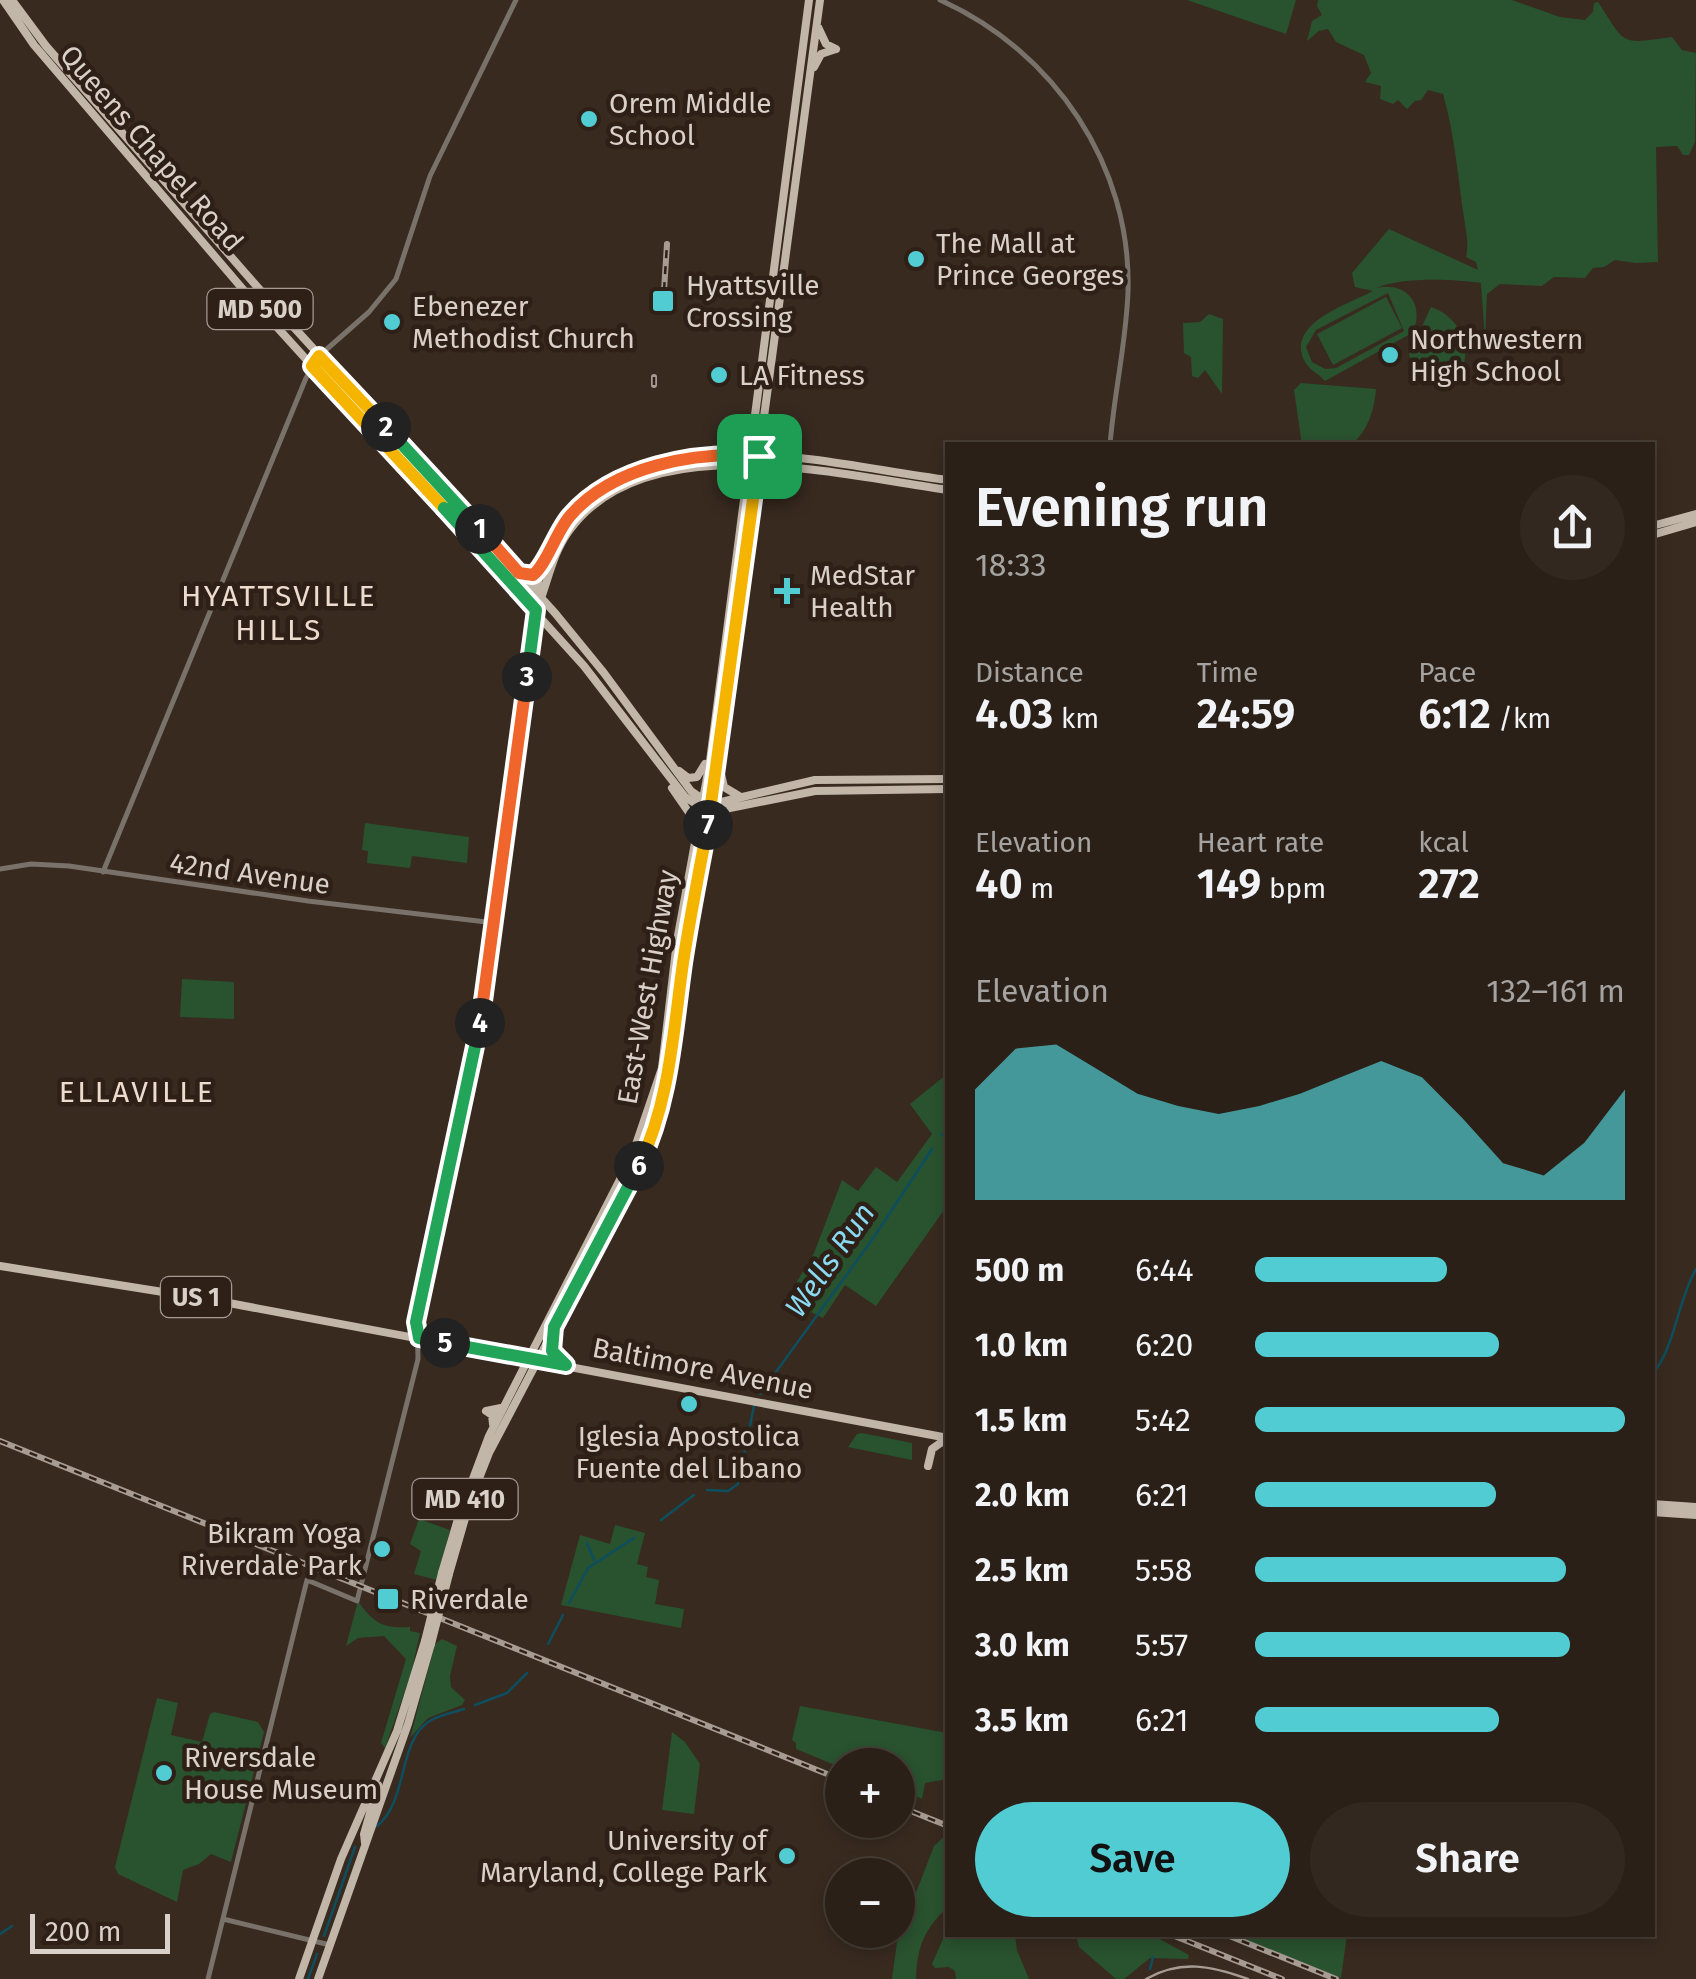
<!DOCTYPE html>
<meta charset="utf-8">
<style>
body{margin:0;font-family:"Fira Sans",sans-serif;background:#322820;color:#f1f3f6;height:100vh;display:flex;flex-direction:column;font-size:38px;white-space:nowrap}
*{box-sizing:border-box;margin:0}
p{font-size:32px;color:#a5a3a1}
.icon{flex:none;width:55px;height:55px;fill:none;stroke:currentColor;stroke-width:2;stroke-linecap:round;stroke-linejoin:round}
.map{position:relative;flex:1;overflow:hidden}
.drawer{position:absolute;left:945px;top:442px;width:710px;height:1495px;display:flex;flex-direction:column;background:#2a2017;border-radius:0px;box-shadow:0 5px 15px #0003,0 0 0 2px #463e36}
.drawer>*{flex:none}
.fabs{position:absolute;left:825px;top:1748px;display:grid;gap:20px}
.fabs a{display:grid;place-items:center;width:90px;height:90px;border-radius:50%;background:#2a2017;box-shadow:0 5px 15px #0003,0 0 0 2px #463e36;font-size:50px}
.scale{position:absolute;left:30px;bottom:25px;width:140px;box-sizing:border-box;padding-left:10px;border:5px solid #d9d0c9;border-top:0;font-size:28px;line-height:35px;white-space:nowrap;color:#d9d0c9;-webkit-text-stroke:8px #2e2016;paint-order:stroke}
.pin{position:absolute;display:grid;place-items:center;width:85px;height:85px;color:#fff;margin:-42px;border-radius:20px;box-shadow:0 5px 15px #0006}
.km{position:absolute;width:50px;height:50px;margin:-25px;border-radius:50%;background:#222;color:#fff;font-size:28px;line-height:50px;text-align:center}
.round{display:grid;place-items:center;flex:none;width:105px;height:105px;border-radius:52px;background:#322820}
.head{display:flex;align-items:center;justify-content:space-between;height:170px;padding:0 30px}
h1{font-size:55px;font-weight:600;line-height:75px}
.metrics{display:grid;grid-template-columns:repeat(3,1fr);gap:15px;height:170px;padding:10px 30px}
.metrics div{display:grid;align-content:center}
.metrics b{font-size:42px;font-weight:600}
.metrics small{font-size:28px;font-weight:400}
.metrics p{font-size:28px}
.chart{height:280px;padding:20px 30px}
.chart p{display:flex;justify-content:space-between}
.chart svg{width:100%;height:180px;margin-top:10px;fill:#51ccd2;opacity:.7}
.action{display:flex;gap:20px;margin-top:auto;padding:20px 30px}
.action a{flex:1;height:115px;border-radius:60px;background:#51ccd2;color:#111;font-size:40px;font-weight:600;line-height:115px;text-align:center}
.action a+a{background:#322820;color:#f1f3f6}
ul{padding:0 30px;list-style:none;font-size:32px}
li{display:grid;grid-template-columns:160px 120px 1fr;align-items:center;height:75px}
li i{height:25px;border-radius:12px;background:#51ccd2}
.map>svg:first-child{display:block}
.green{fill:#29522f;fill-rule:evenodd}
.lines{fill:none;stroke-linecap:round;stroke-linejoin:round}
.stream{stroke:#0d4e5f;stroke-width:2.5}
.minor{stroke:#78726b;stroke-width:5}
.major{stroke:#c2b6a9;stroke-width:8}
.tram{stroke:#a79c94;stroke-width:2.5}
.rail-casing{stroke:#a79c94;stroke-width:6}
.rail{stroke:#2e2016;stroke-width:2.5;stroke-dasharray:8;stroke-linecap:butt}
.major-bridge{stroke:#c2b6a9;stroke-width:8}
.split-1-casing{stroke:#fff;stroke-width:20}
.split-2-casing{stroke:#fff;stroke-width:20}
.split-3-casing{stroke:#fff;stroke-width:20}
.split-4-casing{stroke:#fff;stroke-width:20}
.split-5-casing{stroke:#fff;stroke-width:20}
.split-6-casing{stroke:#fff;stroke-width:20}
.split-7-casing{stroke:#fff;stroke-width:20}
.split-8-casing{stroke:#fff;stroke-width:20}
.split-1{stroke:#f0652b;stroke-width:12}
.split-2{stroke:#f5b400;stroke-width:12}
.split-3{stroke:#22a559;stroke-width:12}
.split-4{stroke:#f0652b;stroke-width:12}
.split-5{stroke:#22a559;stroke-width:12}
.split-6{stroke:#22a559;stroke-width:12}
.split-7{stroke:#f5b400;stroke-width:12}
.split-8{stroke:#f5b400;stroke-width:12}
.poi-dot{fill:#51ccd2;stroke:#2e2016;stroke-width:4}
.labels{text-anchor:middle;stroke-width:9;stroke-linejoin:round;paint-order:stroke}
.shield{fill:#2e2016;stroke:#a69b93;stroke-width:2.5}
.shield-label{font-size:25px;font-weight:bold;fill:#d9d0c9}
.poi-label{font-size:28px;fill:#d9d0c9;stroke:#2e2016;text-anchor:start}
.street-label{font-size:28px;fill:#d9d0c9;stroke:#2e2016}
.neighbourhood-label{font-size:30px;letter-spacing:2.5px;fill:#eddbcd;stroke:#2e2016}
.water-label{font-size:30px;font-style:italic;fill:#8ad9f3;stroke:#2e2016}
</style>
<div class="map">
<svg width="1696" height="1979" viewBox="0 0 1696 1979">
<rect width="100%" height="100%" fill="#382a1f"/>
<!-- green -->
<path class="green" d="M1187,0H1296L1286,34Z
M1318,0H1512L1560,17L1585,20L1593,12L1594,3L1598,2C1626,44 1618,45 1672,37L1682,50L1696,53L1695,142L1689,155H1683L1677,146L1656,147L1658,262L1636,263L1615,260L1604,267L1593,268L1585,278L1554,277L1542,286L1500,284L1487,294L1485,340L1481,283C1454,279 1400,277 1377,288C1407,281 1426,306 1412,333L1325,381C1318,373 1307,369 1303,358C1289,322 1349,304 1373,291L1355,287L1352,273L1389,229L1478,270L1476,262L1466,257C1469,242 1466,232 1464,218C1458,179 1455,135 1443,94L1428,90L1421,100L1415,101L1407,109L1398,100L1393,104L1380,99L1381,86L1365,82L1371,73L1364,55L1336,42L1328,29L1319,31L1307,41L1312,21L1322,15L1317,6ZM1388,293L1404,331L1336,368L1325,369L1312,362L1306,347L1316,330Z
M1386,297L1402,328L1333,365L1317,334Z
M1431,307C1458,316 1472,344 1462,370L1411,360L1409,355Z
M1209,314L1223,319L1222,394L1205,370L1198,378L1192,376L1191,357L1184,353L1183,323L1200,322Z
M1301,383L1376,389C1374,412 1368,429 1352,445H1302L1294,390Z
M365,823L469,837L467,863L412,856L410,868L367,863L368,851L362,850Z
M182,979L234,982V1019L180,1017Z
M947,1074V1144L943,1149L947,1155V1206L876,1306L845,1285L823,1318L786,1300L814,1253L842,1180L858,1191L876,1167L897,1182L932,1134L910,1104Z
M862,1433L912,1443V1460L848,1447L857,1434Z
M419,1519L450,1530L437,1580L414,1574L421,1551L410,1544Z
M615,1525L645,1533L637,1564L648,1567L646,1577L659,1580L655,1604L684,1609L681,1628L561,1605L580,1535L610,1544Z
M358,1601C373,1623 384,1629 410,1627V1631L420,1633L411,1674L385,1748L381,1743L406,1659L384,1636L358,1638L346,1646Z
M442,1639L457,1646L450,1676L451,1687L465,1700L462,1705L428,1718L410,1738L435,1644Z
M157,1698L178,1703L171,1735L202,1742L210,1714L214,1712L258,1722L264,1732L231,1862L211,1854L199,1864L183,1870L177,1902L118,1874L115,1867Z
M800,1706L947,1733V1779L925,1783L922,1799L898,1789V1765H842V1768L796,1749V1743L792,1740Z
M672,1732L685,1742L700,1764L694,1814L662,1810Z
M947,1834V1908C924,1929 917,1948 916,1979H892L897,1942L934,1846Z
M947,1930L948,1935H1015L1017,1950L1029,1979H956L955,1971L949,1967L935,1968L932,1964Z
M1076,1935H1152L1189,1955L1188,1959L1150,1958L1124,1979H1116L1079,1947Z
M1233,1935H1347L1341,1978Z"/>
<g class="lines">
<!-- stream -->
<path class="stream" d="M942,1135L948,1128
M1652,1375C1676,1345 1677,1302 1696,1269
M760,1394L874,1237L932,1149
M707,1490L728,1491L738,1484L754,1406
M661,1520L694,1495
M587,1543L594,1560
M569,1603L588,1568L634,1538
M548,1644L563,1615
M475,1705L507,1693L527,1673
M377,1826C408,1801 398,1743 428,1722C438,1715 453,1713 464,1709
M0,1934L12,1926
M324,1936L355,1847
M1150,1969L1153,1957
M308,1979L317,1954"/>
<!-- minor -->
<path class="minor" d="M940,0C1054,51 1132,166 1128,292C1126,344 1114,394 1110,445
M0,869L31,864L69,866L308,901L495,923
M103,872L306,378L319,356L369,312L396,279L430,176L516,0
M223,1919L330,1945
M208,1979L307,1580L357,1601L418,1359L417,1317L483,1009L535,612"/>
<!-- major -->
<path class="major" d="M3,0L34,45L247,294L584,666L685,797L703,808L720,810L815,791L948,789
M12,0L46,46L268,299L555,613L604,673L691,791L704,800L717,803L815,780L948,779
M818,27L826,44L836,49
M814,67L821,54L836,49
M725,467L737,474L743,489
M1652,526L1696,514
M1652,535L1696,522
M540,601C549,577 553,553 569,531C645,425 839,475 948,490
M535,610C538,496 642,454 742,454C810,455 880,471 948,480
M720,770L724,787L739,796
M679,771L688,778L697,777L705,764
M672,788L692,817L694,832
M0,1266L213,1300L948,1438
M552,1336V1351L562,1362
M493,1424L492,1415L486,1411L501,1408
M928,1466L932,1449L946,1439
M1652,1504L1696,1507
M1652,1512L1696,1515
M442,1573L458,1519L489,1436L632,1156L662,1068L677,941L710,761L809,0
M449,1574L470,1501L489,1453L633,1179L654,1130L668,1083L685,947L711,809L727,692L820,0
M365,1843L364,1834L378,1785
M299,1979L341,1859L397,1731L425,1641
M318,1979L408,1724L431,1644"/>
<!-- tram -->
<path class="tram" d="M1146,1979C1181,1959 1212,1966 1248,1979"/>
<defs>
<path id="rail" d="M663,306L667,244
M654,385V377
M0,1441L842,1780
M898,1806L948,1826
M1172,1935L1282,1979
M1227,1935L1336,1979"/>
</defs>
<!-- rail casing -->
<use href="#rail" class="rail-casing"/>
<!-- rail -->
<use href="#rail" class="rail"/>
<!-- major-bridge -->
<path class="major-bridge" d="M425,1641L442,1573
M431,1644L449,1574"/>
</g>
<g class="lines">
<defs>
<path id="split-1" d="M480,529L519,573L533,575C547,564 556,532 570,516C613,466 696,451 759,456"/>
<path id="split-2" d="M386,427L319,356L312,366L444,508L460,516L466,514L480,529"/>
<path id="split-3" d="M386,427L466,514L460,516L444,508L536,610L527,677"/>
<path id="split-4" d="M480,1023L527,677"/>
<path id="split-5" d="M445,1343L419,1338L416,1322L480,1023"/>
<path id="split-6" d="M445,1343L566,1365L552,1351L554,1327L639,1166"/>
<path id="split-7" d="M639,1166C670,1101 673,1033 683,963C690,917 699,871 708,825"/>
<path id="split-8" d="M708,825L759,456"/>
</defs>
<!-- split-1 casing -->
<use href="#split-1" class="split-1-casing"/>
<!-- split-2 casing -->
<use href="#split-2" class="split-2-casing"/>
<!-- split-3 casing -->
<use href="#split-3" class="split-3-casing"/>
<!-- split-4 casing -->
<use href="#split-4" class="split-4-casing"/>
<!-- split-5 casing -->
<use href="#split-5" class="split-5-casing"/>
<!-- split-6 casing -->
<use href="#split-6" class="split-6-casing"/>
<!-- split-7 casing -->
<use href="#split-7" class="split-7-casing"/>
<!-- split-8 casing -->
<use href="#split-8" class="split-8-casing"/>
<!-- split-1 -->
<use href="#split-1" class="split-1"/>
<!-- split-2 -->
<use href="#split-2" class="split-2"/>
<!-- split-3 -->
<use href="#split-3" class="split-3"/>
<!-- split-4 -->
<use href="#split-4" class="split-4"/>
<!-- split-5 -->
<use href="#split-5" class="split-5"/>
<!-- split-6 -->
<use href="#split-6" class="split-6"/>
<!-- split-7 -->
<use href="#split-7" class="split-7"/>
<!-- split-8 -->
<use href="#split-8" class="split-8"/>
</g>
<!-- markers -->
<g class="poi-dot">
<circle cx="589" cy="119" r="10"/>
<circle cx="916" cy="259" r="10"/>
<rect x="651" y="289" width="24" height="24" rx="5"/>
<circle cx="392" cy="322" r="10"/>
<circle cx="1390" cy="355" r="10"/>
<circle cx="719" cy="375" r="10"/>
<path d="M782 576h10v10h10v10h-10v10h-10v-10h-10v-10h10z"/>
<circle cx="689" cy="1404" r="10"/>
<circle cx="382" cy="1549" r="10"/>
<rect x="376" y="1587" width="24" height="24" rx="5"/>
<circle cx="164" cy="1773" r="10"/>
<circle cx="787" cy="1856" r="10"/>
</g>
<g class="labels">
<!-- shield labels -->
<g class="shield">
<rect x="207.5" y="289" width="105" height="40" rx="8"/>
<rect x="161" y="1277" width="70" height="40" rx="8"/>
<rect x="412.5" y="1479" width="105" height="40" rx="8"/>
</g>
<g class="shield-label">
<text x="260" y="318">MD 500</text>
<text x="196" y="1306">US 1</text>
<text x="465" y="1508">MD 410</text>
</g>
<!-- poi labels -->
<g class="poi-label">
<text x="609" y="113">Orem Middle<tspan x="609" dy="32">School</tspan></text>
<text x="936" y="253">The Mall at<tspan x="936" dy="32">Prince Georges</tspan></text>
<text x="686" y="295">Hyattsville<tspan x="686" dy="32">Crossing</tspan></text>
<text x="412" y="316">Ebenezer<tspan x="412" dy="32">Methodist Church</tspan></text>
<text x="1410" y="349">Northwestern<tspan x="1410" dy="32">High School</tspan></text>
<text x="739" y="385">LA Fitness</text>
<text x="810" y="585">MedStar<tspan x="810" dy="32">Health</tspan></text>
<text x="689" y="1446" text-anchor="middle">Iglesia Apostolica<tspan x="689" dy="32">Fuente del Libano</tspan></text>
<text x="362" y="1543" text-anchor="end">Bikram Yoga<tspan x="362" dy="32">Riverdale Park</tspan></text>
<text x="410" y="1609">Riverdale</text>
<text x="184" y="1767">Riversdale<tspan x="184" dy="32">House Museum</tspan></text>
<text x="767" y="1850" text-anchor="end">University of<tspan x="767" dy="32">Maryland, College Park</tspan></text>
</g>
<!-- street labels -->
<g class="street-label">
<text transform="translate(152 148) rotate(49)" y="10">Queens Chapel Road</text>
<text transform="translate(250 873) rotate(8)" y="10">42nd Avenue</text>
<text transform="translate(647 987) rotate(-80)" y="10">East-West Highway</text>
<text transform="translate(703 1368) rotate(11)" y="10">Baltimore Avenue</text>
</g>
<!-- neighbourhood labels -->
<g class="neighbourhood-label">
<text x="279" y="606">HYATTSVILLE<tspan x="279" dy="34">HILLS</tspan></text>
<text x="137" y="1102">ELLAVILLE</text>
</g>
<!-- water labels -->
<g class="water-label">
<text transform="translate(830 1260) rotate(-55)" y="10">Wells Run</text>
</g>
</g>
</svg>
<div class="fabs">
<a>+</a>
<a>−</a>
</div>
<div class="scale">200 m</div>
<div class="pin" style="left:759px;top:456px;background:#1e9e55"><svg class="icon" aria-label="arrive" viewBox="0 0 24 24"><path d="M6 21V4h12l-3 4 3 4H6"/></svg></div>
<b class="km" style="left:480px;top:529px">1</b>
<b class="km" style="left:386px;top:427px">2</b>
<b class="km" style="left:527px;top:677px">3</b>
<b class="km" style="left:480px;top:1023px">4</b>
<b class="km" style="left:445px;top:1343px">5</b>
<b class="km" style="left:639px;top:1166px">6</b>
<b class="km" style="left:708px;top:825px">7</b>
<section class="drawer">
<div class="head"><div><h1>Evening run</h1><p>18:33</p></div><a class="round"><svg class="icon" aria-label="share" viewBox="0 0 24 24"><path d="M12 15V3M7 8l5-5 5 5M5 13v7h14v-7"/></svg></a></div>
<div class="metrics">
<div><p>Distance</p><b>4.03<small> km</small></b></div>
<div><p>Time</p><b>24:59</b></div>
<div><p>Pace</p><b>6:12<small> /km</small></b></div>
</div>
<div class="metrics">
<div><p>Elevation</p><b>40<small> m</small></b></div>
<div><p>Heart rate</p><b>149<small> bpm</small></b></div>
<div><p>kcal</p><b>272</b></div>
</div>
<div class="chart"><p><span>Elevation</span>132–161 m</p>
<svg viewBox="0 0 160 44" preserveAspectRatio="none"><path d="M0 44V17L10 7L20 6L30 12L40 18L50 21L60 23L70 21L80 18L90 14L100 10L110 14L120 24L130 35L140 38L150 30L160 17V44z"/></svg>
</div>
<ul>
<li><b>500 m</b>6:44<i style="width:52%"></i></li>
<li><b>1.0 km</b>6:20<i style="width:66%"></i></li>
<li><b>1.5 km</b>5:42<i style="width:100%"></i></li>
<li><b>2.0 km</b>6:21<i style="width:65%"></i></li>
<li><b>2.5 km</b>5:58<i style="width:84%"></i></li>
<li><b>3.0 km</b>5:57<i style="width:85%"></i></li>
<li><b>3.5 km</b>6:21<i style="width:66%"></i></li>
</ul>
<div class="action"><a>Save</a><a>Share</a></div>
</section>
</div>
